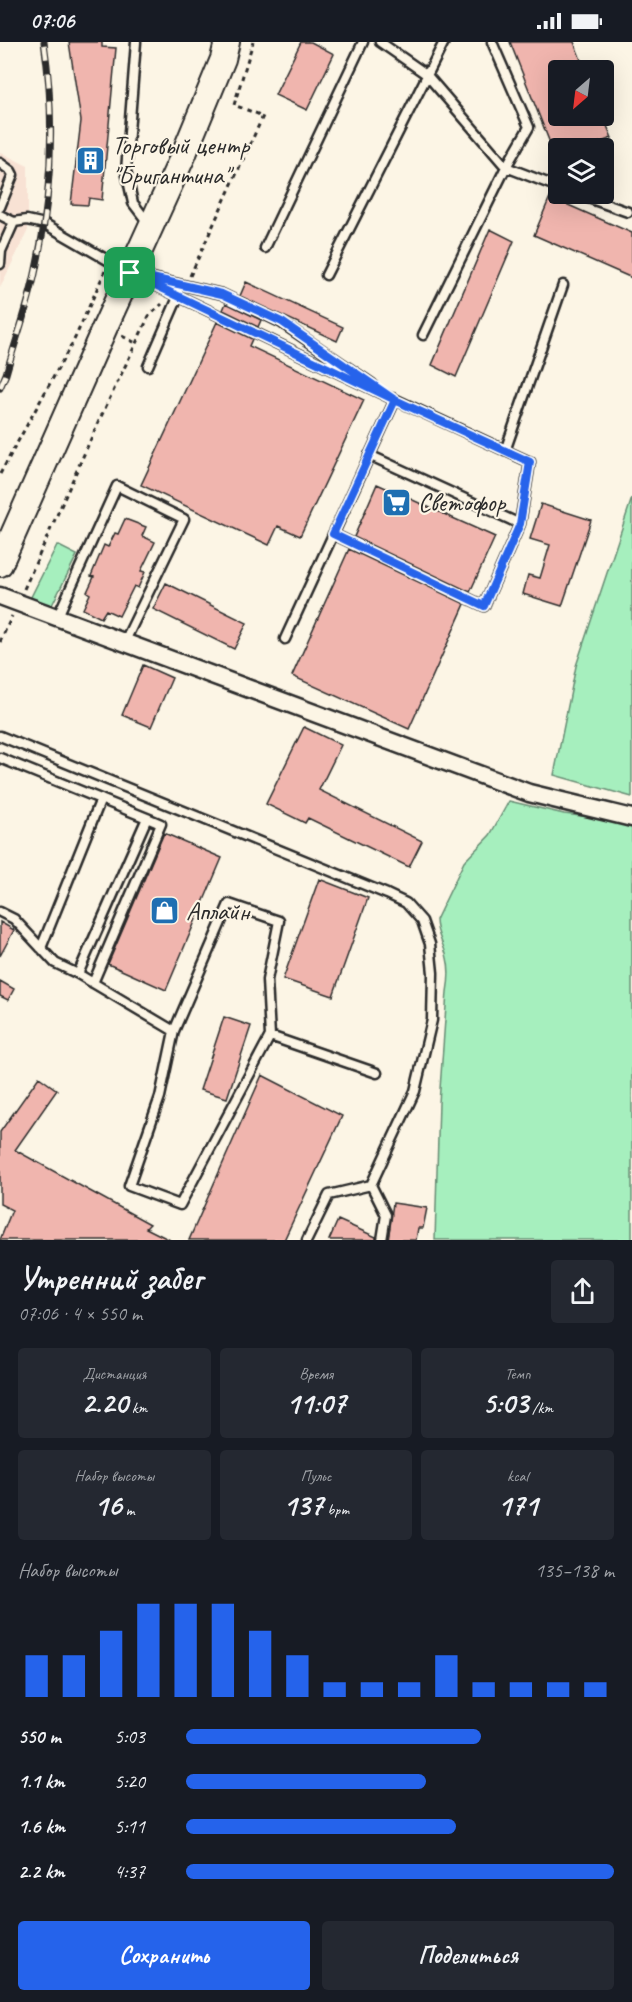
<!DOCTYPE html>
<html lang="ru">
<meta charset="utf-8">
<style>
body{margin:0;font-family:Caveat,sans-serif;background:#242831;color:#f1f3f6;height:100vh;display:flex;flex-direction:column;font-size:22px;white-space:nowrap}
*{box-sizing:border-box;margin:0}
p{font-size:20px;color:#9ea1a6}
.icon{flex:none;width:33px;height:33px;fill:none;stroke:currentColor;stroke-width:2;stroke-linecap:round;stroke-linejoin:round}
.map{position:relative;height:1198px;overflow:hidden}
.sheet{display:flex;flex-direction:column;background:#171b24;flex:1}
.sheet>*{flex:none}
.needle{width:39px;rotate:208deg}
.controls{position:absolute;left:548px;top:18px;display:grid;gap:12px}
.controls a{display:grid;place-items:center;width:66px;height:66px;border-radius:6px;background:#171b24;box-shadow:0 6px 24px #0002;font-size:30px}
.pin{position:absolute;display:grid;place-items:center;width:51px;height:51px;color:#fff;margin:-26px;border-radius:12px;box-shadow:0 3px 9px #0006}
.round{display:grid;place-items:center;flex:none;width:63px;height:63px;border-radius:6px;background:#242831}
.overview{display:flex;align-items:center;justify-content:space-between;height:102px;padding:0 18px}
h1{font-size:33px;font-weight:700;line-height:45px}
.figures{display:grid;grid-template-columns:repeat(3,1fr);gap:9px;height:102px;padding:6px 18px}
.figures div{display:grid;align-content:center;border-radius:6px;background:#242831;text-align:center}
.figures b{font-size:30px;font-weight:700}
.figures small{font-size:16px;font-weight:400}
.figures p{font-size:16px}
.chart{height:168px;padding:12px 18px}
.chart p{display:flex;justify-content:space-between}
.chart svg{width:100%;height:108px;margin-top:6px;stroke:#2563eb;stroke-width:6}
.primary-button{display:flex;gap:12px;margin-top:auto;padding:12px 18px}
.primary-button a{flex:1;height:69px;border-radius:6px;background:#2563eb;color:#fff;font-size:24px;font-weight:700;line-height:69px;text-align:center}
.primary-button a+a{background:#242831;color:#f1f3f6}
ul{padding:0 18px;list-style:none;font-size:20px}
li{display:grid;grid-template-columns:96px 72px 1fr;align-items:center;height:45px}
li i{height:15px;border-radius:8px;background:#2563eb}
.status{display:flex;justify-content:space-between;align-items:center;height:42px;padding:0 30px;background:#171b24;direction:ltr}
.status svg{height:16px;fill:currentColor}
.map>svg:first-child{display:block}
.built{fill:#f8e2d4}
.green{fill:#a6efbe;stroke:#688d74;stroke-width:1.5}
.building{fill:#f0b5ae;stroke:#2b2b2b;stroke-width:1.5}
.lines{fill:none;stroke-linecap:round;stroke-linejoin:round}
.service-casing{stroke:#2b2b2b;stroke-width:13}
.minor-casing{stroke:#2b2b2b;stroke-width:21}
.secondary-casing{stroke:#2b2b2b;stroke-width:28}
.path{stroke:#2b2b2b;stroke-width:3;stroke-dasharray:4.5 4.5;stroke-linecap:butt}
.service{stroke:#fcf5e5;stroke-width:8}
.minor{stroke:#fcf5e5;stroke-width:16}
.secondary{stroke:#fcf5e5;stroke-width:24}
.rail-casing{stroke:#2b2b2b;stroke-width:7}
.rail{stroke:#fcf5e5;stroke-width:4.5;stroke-dasharray:14;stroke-linecap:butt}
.route-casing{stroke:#fff;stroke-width:12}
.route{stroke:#2563eb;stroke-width:8}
.labels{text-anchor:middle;stroke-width:4.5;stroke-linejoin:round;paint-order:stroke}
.poi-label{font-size:26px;fill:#2b2b2b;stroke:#fcf5e5;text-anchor:start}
</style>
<div class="status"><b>07:06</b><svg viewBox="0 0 49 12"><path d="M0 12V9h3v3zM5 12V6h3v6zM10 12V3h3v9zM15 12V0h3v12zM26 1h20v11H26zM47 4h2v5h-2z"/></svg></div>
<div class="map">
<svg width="632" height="1198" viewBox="0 0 632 1198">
<rect width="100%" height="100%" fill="#fcf5e5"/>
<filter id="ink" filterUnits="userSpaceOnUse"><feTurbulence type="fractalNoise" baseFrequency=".0167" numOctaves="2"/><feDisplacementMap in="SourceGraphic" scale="12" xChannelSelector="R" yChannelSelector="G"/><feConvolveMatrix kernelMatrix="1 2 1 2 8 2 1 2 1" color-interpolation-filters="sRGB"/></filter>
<g filter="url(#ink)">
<!-- built -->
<path class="built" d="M0,110L28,124V188L0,246Z"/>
<!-- green -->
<path class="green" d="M632,456V755L554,733L576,624Z
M57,503L77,513L50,567L30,557Z
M509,759L564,772L632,780V1198H435L439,1061L447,950C449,939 450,927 447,916C444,902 436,892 436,878L464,820L490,793Z"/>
<!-- building -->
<path class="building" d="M69,0H102V5L116,6L102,158L89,156L88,163L71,162L81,79Z
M301,0H311L334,12L307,68L275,53Z
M510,0H574L585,28H558V74H603L612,96L584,106H552Z
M550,155L632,191V236L534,193Z
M490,187L514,199L456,335L432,323Z
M246,240L343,285L337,299L240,254Z
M226,261L261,278L258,285L223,268Z
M217,280L252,297L249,304L364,358L300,494L278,484L269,503L141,443Z
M377,442L495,495L470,550L354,495Z
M541,462L591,478L562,564L523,552L528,533L540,536L550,503L530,497Z
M125,477L146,485L142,494L155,500L141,529L145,530L138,546L134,544L119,574L106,568L101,576L83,567L90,552L87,550L94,535L91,534L104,503L108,505L115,491L118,492Z
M349,507L465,562L409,687L292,634Z
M166,541L247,581L234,607L153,567Z
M143,623L172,636L151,685L122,673Z
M304,685L341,703L319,748L422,799L409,825L308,776L305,781L266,762Z
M164,791L222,816L166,948L108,922Z
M319,837L368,856L333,954L283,937Z
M0,880L14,888L0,914Z
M0,939L14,947L8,958L0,954Z
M224,975L251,984L227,1056L200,1048Z
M262,1033L342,1074L284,1198H189Z
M39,1035L57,1048L15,1108L150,1182L146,1186L170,1198H0L12,1168L0,1162V1090Z
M393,1161L427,1166L423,1186H418L416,1198H388Z
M338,1178L376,1195V1198H329Z"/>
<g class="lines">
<defs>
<path id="service" d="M136,0L126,129L133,161L149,182
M380,0L426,32L506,125L558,145
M0,121L11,129L13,133L0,165
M577,152L628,170
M0,173L14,180L27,178L45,182L130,231L395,358L285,597
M265,206L363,0
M0,222L1,209L14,180
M326,233L444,0
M148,235L222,252L282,281L372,342
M423,293L506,125L529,85L492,0
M148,324L179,253
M392,356L530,420L520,482
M505,409L563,243
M333,492L484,564L520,482L369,413
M57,576L117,444L184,477L124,601
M0,694L387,852L406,861L422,879L430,902L433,931L432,978L415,1049L371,1143L386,1173L382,1198
M0,716L147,776L78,932
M0,870L14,877L55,921L78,932L174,989L160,1055L129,1144L180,1163L270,994L377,1031
M41,906L101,757
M93,941L161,782L147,776
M174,989L229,862L279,879L267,938L270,994
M307,1198L329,1153L371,1143"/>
<path id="minor" d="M0,554L529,751L632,776"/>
<path id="secondary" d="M0,522L105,285L183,114L223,17L227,0"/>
</defs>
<!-- service casing -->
<use href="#service" class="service-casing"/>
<!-- minor casing -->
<use href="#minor" class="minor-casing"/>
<!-- secondary casing -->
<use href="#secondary" class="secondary-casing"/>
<!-- path -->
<path class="path" d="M190,234L263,74L234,63L253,0
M122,294L136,301
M0,432L75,296L105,229
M24,547L98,381L149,274L162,262
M0,600L12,574"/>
<!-- service -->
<use href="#service" class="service"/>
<!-- minor -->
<use href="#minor" class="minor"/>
<!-- secondary -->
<use href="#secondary" class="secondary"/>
<defs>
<path id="rail" d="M0,346L6,332C16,297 29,262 36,227C52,152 55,75 44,0"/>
</defs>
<!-- rail casing -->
<use href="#rail" class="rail-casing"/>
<!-- rail -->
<use href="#rail" class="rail"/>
</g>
</g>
<g class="lines" filter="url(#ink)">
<defs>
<path id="route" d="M130,231L395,358L333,492L484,564L520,482L530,420L395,358L282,280L222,252L130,231"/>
</defs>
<!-- route casing -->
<use href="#route" class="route-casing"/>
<!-- route -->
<use href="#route" class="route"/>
</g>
<!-- icons -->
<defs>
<symbol id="building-square" viewBox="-11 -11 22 22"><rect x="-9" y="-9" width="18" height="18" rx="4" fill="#1f6fb2" stroke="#fcf5e5"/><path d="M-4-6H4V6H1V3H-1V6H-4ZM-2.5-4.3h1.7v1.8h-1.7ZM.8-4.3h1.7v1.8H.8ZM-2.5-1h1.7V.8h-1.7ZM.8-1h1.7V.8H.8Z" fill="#fff"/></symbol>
<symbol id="supermarket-square" viewBox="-11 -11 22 22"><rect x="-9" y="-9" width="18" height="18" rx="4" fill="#1f6fb2" stroke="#fcf5e5"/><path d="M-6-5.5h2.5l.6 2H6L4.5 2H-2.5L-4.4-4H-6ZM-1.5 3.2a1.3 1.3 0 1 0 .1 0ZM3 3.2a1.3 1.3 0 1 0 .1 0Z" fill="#fff"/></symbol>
<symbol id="shop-square" viewBox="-11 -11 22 22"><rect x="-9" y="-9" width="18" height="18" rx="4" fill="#1f6fb2" stroke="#fcf5e5"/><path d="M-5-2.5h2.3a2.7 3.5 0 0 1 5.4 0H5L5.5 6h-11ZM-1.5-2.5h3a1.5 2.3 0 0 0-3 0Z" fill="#fff"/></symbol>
</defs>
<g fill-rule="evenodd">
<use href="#building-square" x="74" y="102" width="33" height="33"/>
<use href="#supermarket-square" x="380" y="444" width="33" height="33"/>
<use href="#shop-square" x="148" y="852" width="33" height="33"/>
</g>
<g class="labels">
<!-- poi labels -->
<g class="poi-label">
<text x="112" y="112">Торговый центр<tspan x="112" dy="30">"Бригантина"</tspan></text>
<text x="418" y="469">Светофор</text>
<text x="186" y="878">Аплайн</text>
</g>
</g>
</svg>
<div class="controls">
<a><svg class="needle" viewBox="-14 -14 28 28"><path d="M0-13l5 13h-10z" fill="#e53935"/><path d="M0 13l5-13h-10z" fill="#9ea1a6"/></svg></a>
<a><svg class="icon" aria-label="layers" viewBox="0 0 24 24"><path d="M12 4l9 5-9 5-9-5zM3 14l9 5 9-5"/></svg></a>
</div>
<div class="pin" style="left:130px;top:231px;background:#1e9e55"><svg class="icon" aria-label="arrive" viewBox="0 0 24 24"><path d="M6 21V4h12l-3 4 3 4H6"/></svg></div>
</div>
<section class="sheet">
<div class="overview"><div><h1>Утренний забег</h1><p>07:06 · 4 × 550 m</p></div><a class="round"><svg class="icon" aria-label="share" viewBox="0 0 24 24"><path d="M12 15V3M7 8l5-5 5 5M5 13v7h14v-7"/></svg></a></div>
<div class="figures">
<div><p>Дистанция</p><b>2.20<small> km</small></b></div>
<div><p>Время</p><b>11:07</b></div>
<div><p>Темп</p><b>5:03<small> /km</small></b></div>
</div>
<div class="figures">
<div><p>Набор высоты</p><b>16<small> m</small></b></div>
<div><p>Пульс</p><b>137<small> bpm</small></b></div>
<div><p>kcal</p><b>171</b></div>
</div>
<div class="chart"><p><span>Набор высоты</span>135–138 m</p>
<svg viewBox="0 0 160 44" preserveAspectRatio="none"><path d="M5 44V27M15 44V27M25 44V17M35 44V6M45 44V6M55 44V6M65 44V17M75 44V27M85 44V38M95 44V38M105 44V38M115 44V27M125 44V38M135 44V38M145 44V38M155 44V38"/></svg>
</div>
<ul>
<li><b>550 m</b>5:03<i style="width:69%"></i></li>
<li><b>1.1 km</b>5:20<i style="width:56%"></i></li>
<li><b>1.6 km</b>5:11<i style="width:63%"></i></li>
<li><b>2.2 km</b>4:37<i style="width:100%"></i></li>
</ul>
<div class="primary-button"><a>Сохранить</a><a>Поделиться</a></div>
</section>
